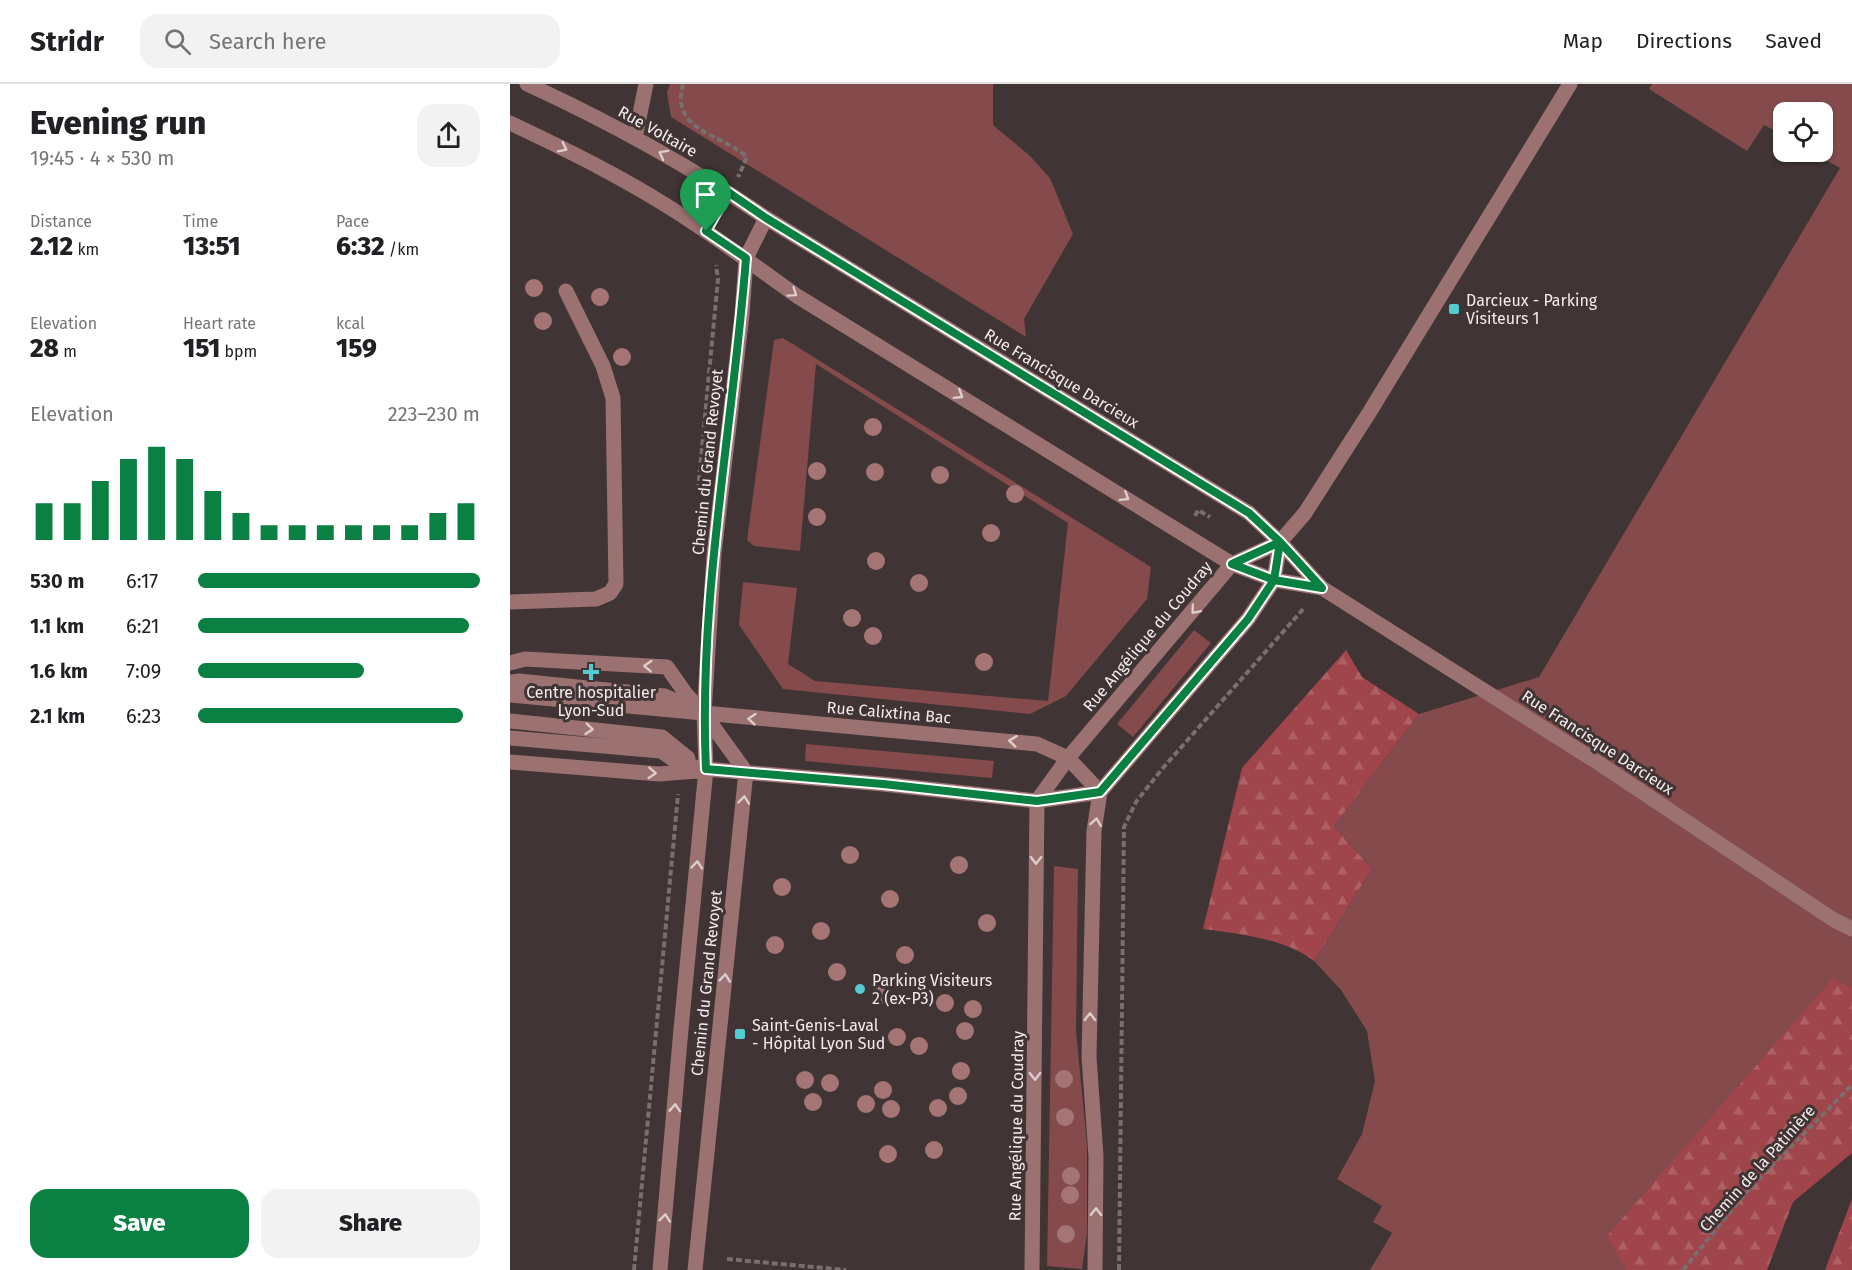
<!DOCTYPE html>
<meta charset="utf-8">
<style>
body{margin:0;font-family:"Fira Sans",sans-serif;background:#f2f2f2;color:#202124;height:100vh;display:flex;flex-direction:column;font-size:22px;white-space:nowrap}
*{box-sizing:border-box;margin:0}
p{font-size:20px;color:#757577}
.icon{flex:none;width:33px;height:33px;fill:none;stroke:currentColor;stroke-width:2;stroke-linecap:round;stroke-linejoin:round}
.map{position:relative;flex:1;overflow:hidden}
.drawer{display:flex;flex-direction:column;background:#fff;width:510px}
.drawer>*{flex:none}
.buttons{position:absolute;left:1263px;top:18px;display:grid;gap:12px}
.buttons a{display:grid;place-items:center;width:60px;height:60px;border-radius:12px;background:#fff;box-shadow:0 2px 4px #0004;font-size:30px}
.pin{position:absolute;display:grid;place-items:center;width:51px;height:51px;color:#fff;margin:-62px -26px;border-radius:50% 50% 50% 0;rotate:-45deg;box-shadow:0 0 6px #0007}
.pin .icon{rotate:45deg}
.round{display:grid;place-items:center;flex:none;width:63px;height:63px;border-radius:18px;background:#f2f2f2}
.summary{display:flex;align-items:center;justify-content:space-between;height:102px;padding:0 30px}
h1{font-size:33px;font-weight:800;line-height:45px}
.metrics{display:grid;grid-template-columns:repeat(3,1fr);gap:9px;height:102px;padding:6px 30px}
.metrics div{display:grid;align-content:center}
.metrics b{font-size:26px;font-weight:800}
.metrics small{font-size:16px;font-weight:400}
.metrics p{font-size:16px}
.chart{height:168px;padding:12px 30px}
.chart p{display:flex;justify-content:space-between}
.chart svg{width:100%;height:108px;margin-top:6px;stroke:#0b8043;stroke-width:6}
.cta{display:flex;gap:12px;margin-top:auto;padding:12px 30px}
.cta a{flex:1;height:69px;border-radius:18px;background:#0b8043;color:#fff;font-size:24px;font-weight:800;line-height:69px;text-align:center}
.cta a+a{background:#f2f2f2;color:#202124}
ul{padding:0 30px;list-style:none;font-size:20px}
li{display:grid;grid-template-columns:96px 72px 1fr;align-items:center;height:45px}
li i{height:15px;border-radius:8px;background:#0b8043}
header{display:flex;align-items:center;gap:36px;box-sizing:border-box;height:84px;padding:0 30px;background:#fff;border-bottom:2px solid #e0e0e0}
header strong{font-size:28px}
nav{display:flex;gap:33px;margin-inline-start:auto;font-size:21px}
.search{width:420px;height:54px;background:#f2f2f2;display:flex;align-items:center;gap:15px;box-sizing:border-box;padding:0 21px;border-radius:18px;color:#757577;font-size:22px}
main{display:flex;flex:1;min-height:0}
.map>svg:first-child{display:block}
.grass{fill:#844a4c}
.forest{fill:url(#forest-firs)}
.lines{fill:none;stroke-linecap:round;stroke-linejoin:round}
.path{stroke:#796f6f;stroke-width:4;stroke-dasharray:6 3;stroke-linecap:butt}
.minor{stroke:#9b7171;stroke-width:15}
.tree{fill:#a57576}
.oneway{stroke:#decdcd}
.route-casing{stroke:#fff;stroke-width:12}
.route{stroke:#0b8043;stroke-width:8}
.poi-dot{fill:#52ccd1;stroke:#403434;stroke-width:2}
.labels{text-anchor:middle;stroke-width:6;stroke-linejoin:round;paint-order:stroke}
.street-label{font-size:16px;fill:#f4ecec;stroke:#403434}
.poi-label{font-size:16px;fill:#f4ecec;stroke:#403434;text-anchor:start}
</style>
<header>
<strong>Stridr</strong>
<div class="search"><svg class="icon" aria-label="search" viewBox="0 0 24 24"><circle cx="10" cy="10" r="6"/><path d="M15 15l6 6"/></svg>Search here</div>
<nav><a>Map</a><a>Directions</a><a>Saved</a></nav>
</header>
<main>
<section class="drawer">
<div class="summary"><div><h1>Evening run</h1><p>19:45 · 4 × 530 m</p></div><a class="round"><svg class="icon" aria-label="share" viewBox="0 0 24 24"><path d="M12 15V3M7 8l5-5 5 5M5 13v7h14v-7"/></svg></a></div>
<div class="metrics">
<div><p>Distance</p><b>2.12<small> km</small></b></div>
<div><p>Time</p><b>13:51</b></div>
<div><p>Pace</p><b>6:32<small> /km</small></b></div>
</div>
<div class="metrics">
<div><p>Elevation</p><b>28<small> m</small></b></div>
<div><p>Heart rate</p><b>151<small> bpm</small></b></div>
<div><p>kcal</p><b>159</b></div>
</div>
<div class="chart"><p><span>Elevation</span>223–230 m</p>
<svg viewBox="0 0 160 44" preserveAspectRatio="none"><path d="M5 44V29M15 44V29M25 44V20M35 44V11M45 44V6M55 44V11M65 44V24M75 44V33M85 44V38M95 44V38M105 44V38M115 44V38M125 44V38M135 44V38M145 44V33M155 44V29"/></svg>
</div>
<ul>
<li><b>530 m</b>6:17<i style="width:100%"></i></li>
<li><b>1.1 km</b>6:21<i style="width:96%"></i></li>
<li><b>1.6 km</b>7:09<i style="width:59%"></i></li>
<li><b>2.1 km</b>6:23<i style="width:94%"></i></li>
</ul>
<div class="cta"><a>Save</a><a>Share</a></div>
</section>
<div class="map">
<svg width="1342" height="1186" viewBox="0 0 1342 1186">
<defs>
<pattern id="forest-firs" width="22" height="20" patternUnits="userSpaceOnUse" patternTransform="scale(1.5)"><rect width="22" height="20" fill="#a0454b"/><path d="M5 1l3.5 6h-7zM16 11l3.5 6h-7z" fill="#ae6065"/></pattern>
</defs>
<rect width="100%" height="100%" fill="#403434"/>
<!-- grass -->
<path class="grass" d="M160,0H483V41L519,71L540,94L563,150L514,235L516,253L161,33L157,9Z
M1142,0H1342V1023L1197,1186H860L882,1149L863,1138L872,1122L827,1095L852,1050L865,997L857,947L831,906L804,877L862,785L824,742L909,630L1029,593L1330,84L1301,68H1312V28H1274L1273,51L1254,41L1237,67L1139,5Z
M273,254L641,483L637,515L556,612L520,630L273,605L229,541L233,498L287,504L278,580L305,597L538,617L558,439L306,280L290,467L244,462L237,456L264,256Z
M684,546L701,559L623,653L607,640Z
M296,660L484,677L482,694L295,677Z
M544,782L568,785L566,947L577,1060V1149L572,1185L537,1182Z"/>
<!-- forest -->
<path class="forest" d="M836,566L852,593L909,630L824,742L862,785L804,877C773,854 730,850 693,845L732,684Z
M1323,894L1342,904V1069L1283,1118L1257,1186H1116L1097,1152Z
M1342,1115V1186H1315Z"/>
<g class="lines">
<!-- path -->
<path class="path" d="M173,0C160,47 210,49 237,73L228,93
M188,406L208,195L206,181
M685,432L688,426L700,433
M217,1175L336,1186
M124,1186L168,710
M609,1186L614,743L626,718L652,685L795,523
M1173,1186L1239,1105L1342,1001"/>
<!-- minor -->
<path class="minor" d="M17,0C100,38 181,83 256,134L739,429L770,458L812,504L1087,678L1324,836L1342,845
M0,39C55,65 110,92 162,125C205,152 245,182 287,212L722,480L764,496L812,504
M125,54L136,0
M0,518L86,515L100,509L106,500L103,314L93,282L56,207
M0,579L15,575L157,583L176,610L194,630L236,688L185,1186
M0,598L9,597L155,612L186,626
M0,611L527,660L558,674L590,708
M0,637L152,653L178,674
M0,654L151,667L170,680L196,685L373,700L527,717L590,708
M0,678L149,690L187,687
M150,1186L171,945L196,685L194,630L204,470L232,231L236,174L256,134
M522,1186L527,717L558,674L722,480L770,458L795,429L859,329L1060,0
M585,1186L586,1072L579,973L584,747L590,708L738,535L764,496L770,458"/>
</g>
<!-- trees -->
<g class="tree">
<circle cx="24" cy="204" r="9"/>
<circle cx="90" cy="213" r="9"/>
<circle cx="33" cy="237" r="9"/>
<circle cx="112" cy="273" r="9"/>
<circle cx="363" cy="343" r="9"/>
<circle cx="307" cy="387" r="9"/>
<circle cx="365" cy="388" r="9"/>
<circle cx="430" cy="391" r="9"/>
<circle cx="505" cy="410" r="9"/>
<circle cx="307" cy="433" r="9"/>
<circle cx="481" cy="449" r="9"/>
<circle cx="366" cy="477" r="9"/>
<circle cx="409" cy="499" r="9"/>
<circle cx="342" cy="534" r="9"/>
<circle cx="363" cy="552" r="9"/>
<circle cx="474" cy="578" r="9"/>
<circle cx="340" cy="771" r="9"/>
<circle cx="449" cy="781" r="9"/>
<circle cx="272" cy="803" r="9"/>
<circle cx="380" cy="815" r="9"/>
<circle cx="477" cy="839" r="9"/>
<circle cx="311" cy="847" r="9"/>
<circle cx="265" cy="861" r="9"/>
<circle cx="395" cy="871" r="9"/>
<circle cx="327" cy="888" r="9"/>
<circle cx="371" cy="911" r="9"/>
<circle cx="435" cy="919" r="9"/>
<circle cx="463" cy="925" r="9"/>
<circle cx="455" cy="947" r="9"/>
<circle cx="387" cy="953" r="9"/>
<circle cx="409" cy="962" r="9"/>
<circle cx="451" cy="987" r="9"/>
<circle cx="554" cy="995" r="9"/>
<circle cx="295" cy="996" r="9"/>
<circle cx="320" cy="999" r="9"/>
<circle cx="373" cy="1006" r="9"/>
<circle cx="448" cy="1012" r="9"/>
<circle cx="303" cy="1018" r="9"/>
<circle cx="356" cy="1020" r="9"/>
<circle cx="428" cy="1024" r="9"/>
<circle cx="381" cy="1025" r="9"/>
<circle cx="555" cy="1033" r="9"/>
<circle cx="424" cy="1066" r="9"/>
<circle cx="378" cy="1070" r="9"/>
<circle cx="561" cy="1092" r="9"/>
<circle cx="560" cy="1111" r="9"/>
<circle cx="556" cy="1150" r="9"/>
</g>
<!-- one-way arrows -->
<defs><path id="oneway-chevron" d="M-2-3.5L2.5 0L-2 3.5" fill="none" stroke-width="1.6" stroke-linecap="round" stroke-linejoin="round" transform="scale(1.5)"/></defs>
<g class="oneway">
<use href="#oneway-chevron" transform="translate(53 64) rotate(26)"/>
<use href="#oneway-chevron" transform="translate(153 70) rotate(-151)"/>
<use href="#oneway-chevron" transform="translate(283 209) rotate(35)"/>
<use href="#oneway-chevron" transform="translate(449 311) rotate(32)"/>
<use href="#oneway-chevron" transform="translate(615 413) rotate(32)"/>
<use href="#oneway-chevron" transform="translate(685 526) rotate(130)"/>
<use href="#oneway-chevron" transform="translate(138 582) rotate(-177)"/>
<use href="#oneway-chevron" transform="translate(242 635) rotate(-175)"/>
<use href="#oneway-chevron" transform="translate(79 645) rotate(6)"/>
<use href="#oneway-chevron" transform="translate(503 657) rotate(-173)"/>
<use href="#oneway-chevron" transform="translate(142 689) rotate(4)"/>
<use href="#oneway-chevron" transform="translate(234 716) rotate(-84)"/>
<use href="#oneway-chevron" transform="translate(586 738) rotate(-81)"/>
<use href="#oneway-chevron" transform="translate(526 776) rotate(91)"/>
<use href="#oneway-chevron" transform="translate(187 781) rotate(-85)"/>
<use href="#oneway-chevron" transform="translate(215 894) rotate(-84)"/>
<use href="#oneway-chevron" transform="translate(580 933) rotate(-89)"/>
<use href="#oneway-chevron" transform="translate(525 992) rotate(89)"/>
<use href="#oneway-chevron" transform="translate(165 1024) rotate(-86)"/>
<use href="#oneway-chevron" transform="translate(586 1128) rotate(-89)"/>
<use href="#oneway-chevron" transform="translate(155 1134) rotate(-84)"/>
</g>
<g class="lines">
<defs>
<path id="route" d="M196,147L236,174C223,344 188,514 196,685L373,700L527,717L590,708L738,535L764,496L812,504L770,458L764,496L722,480L770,458L739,429L256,134L218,108L196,147"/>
</defs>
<!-- route casing -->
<use href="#route" class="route-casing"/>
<!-- route -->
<use href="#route" class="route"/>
</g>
<!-- markers -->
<g class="poi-dot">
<rect x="938" y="219" width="12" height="12" rx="3"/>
<path d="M78 579h6v6h6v6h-6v6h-6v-6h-6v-6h6z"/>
<circle cx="350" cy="905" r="6"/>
<rect x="224" y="944" width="12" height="12" rx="3"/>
</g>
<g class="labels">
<!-- street labels -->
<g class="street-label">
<text transform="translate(148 47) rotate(29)" y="6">Rue Voltaire</text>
<text transform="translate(552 294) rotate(31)" y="6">Rue Francisque Darcieux</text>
<text transform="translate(197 378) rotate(-84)" y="6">Chemin du Grand Revoyet</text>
<text transform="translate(637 552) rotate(-50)" y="6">Rue Angélique du Coudray</text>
<text transform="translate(379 628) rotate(5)" y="6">Rue Calixtina Bac</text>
<text transform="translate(1088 658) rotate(33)" y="6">Rue Francisque Darcieux</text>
<text transform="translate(196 899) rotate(-84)" y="6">Chemin du Grand Revoyet</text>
<text transform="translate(506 1042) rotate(-89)" y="6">Rue Angélique du Coudray</text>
<text transform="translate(1247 1084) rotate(-48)" y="6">Chemin de la Patinière</text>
</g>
<!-- poi labels -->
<g class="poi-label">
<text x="956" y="222">Darcieux - Parking<tspan x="956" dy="18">Visiteurs 1</tspan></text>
<text x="81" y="614" text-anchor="middle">Centre hospitalier<tspan x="81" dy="18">Lyon-Sud</tspan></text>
<text x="362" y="902">Parking Visiteurs<tspan x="362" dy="18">2 (ex-P3)</tspan></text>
<text x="242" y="947">Saint-Genis-Laval<tspan x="242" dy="18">- Hôpital Lyon Sud</tspan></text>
</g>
</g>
</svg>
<div class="buttons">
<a><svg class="icon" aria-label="locate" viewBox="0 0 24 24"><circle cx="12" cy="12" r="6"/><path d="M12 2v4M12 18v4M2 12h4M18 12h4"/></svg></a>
</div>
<div class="pin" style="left:196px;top:147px;background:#1e9e55"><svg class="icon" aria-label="arrive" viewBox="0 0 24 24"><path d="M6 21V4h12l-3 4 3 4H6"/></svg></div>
</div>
</main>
